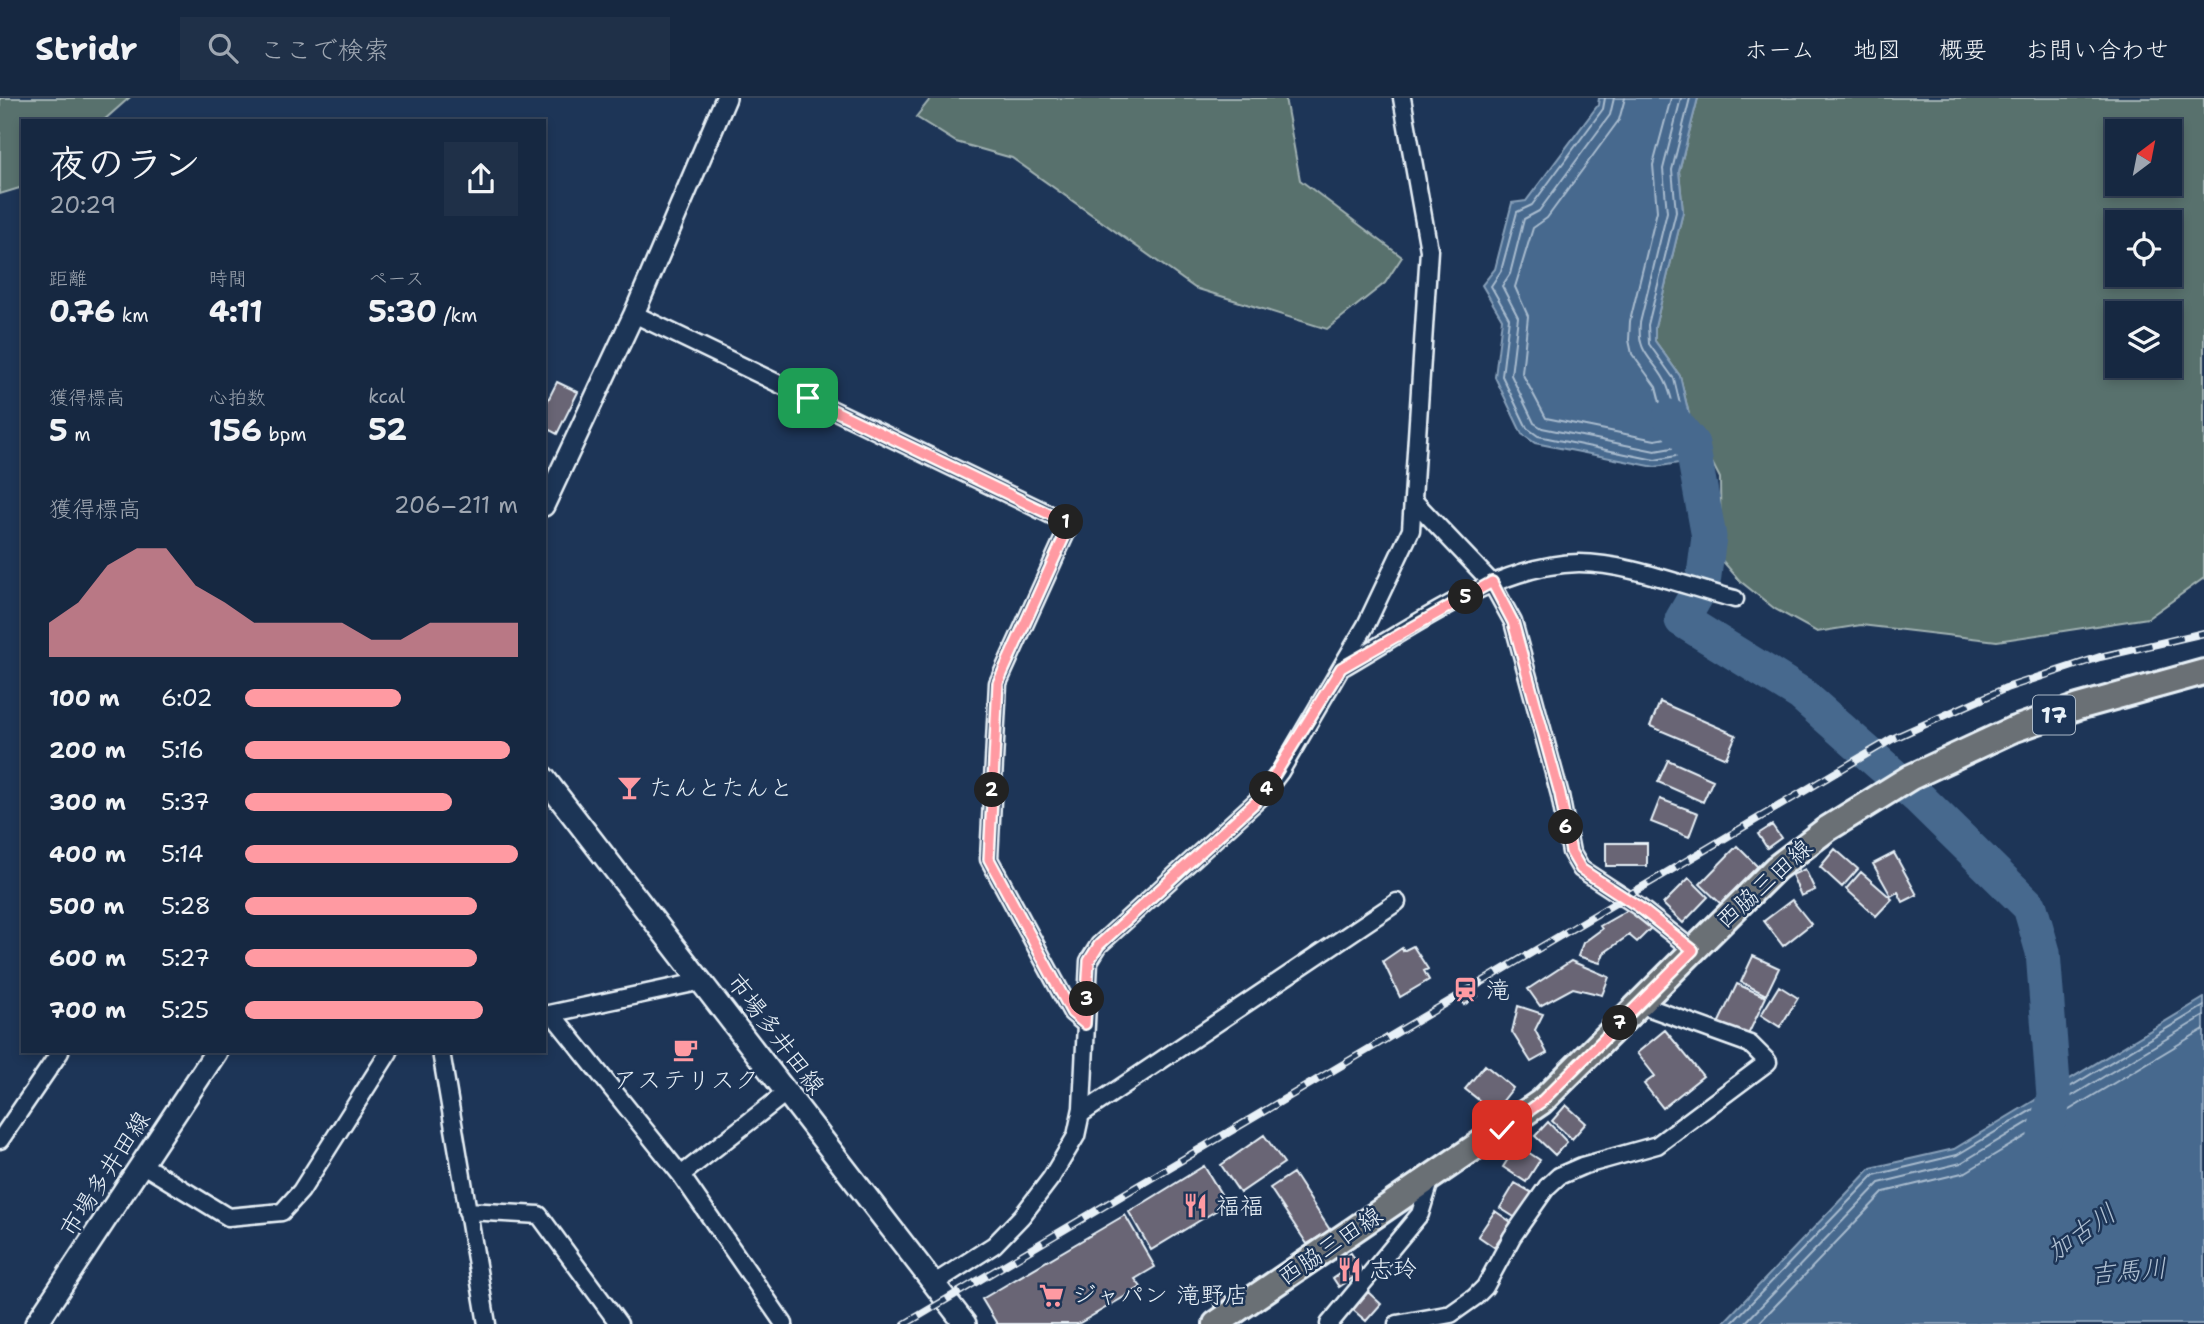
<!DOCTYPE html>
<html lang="ja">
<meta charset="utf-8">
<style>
body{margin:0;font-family:"Shantell Sans","Klee One",sans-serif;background:#1f3048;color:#f1f3f6;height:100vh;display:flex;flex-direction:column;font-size:26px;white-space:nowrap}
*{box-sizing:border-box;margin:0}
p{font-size:23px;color:#9ea6b1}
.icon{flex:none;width:38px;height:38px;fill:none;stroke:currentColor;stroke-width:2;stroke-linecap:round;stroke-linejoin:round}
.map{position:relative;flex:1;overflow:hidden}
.details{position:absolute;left:21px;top:21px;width:525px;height:934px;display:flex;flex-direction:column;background:#162841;border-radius:0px;box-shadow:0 4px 10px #0003,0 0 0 2px #35445a}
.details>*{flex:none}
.needle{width:46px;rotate:32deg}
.fabs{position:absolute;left:2105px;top:21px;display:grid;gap:14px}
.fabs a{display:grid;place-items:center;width:77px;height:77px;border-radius:0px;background:#162841;box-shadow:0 4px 10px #0003,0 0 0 2px #35445a;font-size:35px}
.pin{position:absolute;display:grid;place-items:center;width:60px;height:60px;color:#fff;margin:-30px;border-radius:14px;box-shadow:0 4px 10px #0006}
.km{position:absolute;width:35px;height:35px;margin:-18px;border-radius:50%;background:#222;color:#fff;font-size:19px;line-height:35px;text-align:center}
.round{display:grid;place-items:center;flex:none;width:74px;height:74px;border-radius:0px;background:#1f3048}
.headline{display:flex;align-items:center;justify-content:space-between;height:119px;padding:0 28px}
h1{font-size:38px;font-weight:700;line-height:52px}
.stats{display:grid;grid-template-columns:repeat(3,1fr);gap:10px;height:119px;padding:7px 28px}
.stats div{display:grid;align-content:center}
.stats b{font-size:30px;font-weight:700}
.stats small{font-size:19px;font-weight:400}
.stats p{font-size:19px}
.chart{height:196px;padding:14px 28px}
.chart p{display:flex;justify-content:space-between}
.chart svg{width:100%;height:126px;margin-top:7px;fill:#ff9aa2;opacity:.7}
ul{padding:0 28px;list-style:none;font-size:23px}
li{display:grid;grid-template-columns:112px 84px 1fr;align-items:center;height:52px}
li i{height:18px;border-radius:9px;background:#ff9aa2}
header{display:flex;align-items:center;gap:42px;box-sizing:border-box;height:98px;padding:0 35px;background:#162841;border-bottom:2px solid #35445a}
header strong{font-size:33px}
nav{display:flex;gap:38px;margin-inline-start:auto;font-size:24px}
.search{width:490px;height:63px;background:#1f3048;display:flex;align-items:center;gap:18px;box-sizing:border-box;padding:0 24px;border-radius:0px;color:#9ea6b1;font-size:26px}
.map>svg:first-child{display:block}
.green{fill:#59716d;stroke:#a0b1b2;stroke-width:2;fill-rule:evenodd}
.water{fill:#47698e;stroke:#879fb8;stroke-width:2}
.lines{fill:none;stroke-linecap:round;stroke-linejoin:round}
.shore{stroke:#a8bbce;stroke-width:2}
.river{stroke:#47698e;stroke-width:35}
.building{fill:#696575;stroke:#e8f1f8;stroke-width:2}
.minor-casing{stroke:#e8f1f8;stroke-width:21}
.tertiary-casing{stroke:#e8f1f8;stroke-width:24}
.secondary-casing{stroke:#e8f1f8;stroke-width:26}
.primary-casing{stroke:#e8f1f8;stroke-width:30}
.minor{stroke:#1d3557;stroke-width:16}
.tertiary{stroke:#1d3557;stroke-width:19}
.secondary{stroke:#1d3557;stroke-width:21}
.primary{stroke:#6b6f75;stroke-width:24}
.rail-casing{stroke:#e8f1f8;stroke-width:8}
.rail{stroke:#1d3557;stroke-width:5;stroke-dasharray:16;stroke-linecap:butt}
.route-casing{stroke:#fff;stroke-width:14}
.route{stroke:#ff9aa2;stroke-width:9}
.labels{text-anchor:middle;stroke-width:5;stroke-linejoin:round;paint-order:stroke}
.shield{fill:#1d3557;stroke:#abb9c8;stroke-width:2}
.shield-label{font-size:23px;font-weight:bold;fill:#e8f1f8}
.poi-label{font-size:24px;fill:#e8f1f8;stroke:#1d3557;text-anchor:start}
.street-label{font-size:24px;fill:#e8f1f8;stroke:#1d3557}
.water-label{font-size:26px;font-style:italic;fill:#b0c1d3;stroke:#1d3557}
</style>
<header>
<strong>Stridr</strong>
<div class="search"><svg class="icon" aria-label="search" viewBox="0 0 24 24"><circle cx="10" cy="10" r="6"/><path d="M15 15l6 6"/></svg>ここで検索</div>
<nav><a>ホーム</a><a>地図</a><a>概要</a><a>お問い合わせ</a></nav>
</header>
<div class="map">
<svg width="2204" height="1226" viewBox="0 0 2204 1226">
<rect width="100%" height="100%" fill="#1d3557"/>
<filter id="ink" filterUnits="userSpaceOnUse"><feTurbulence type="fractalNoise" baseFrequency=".0143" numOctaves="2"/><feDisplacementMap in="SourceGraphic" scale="14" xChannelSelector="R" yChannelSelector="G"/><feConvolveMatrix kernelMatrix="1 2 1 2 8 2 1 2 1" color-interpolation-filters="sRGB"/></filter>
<g filter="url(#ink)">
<!-- green -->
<path class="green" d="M0,0H129L103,23H23V89L0,96Z
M931,0H1285L1300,82L1402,159L1385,185L1327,231L1195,190L1012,60L956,44L916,19Z
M1698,0H2204V480L2148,520L1997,543L1861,527L1817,534L1775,511L1740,483L1721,461L1720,380L1690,321L1680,278L1655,243V229L1683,114L1679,73ZM2118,33H2170V86H2118ZM2118,124H2170V177H2118ZM2118,215H2170V268H2118Z"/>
<!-- water -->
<path class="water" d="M1599,0H1698L1679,73L1683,114L1655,229V243L1680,278L1690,321L1708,357L1685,359V364L1655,369L1535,345L1522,336L1495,279L1502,221L1482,187L1495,171L1512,105L1526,103L1598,7Z
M2204,900V1226H1722L1871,1070L1954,1051Z"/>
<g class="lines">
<!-- shore -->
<path class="shore" d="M1605,0L1603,11L1532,107L1517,114L1501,173L1491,188L1509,220L1502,278L1527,330L1538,338L1655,362L1676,358L1695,348L1684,323L1674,281L1649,246L1648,227L1676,114L1672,72L1690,0
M1614,0L1610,17L1539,113L1524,121L1510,176L1502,188L1518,219L1511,277L1534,325L1542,330L1655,353L1672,350L1682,341C1675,323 1674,300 1665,283C1652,259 1637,256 1640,225L1667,114L1663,71L1681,0
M1625,0L1619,22L1547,120L1533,130L1515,189L1528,218L1522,275L1546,320L1655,342L1666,340L1668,336L1656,289L1632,256L1629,242L1630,223L1657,113L1653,67L1671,0
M1731,1226L1874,1077L1957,1057L2204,908
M1744,1226L1879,1085L1961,1065L2204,918
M1758,1226L1884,1094L1966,1074L2204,931"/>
<!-- river -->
<path class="river" d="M1670,319L1692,346L1709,439L1703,485
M1697,496L1682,522L1801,596L1920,701L2030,809L2043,854L2054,999L2045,1038"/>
</g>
<!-- building -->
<path class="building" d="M557,284L578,294L557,336L544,329V310Z
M1660,604L1736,637L1726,660L1650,628Z
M1668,662L1713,682L1703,704L1658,684Z
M1660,701L1698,715L1689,739L1651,724Z
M1772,727L1781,740L1767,750L1758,736Z
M1606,745H1647V768H1606Z
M1737,748L1758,769L1721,806L1700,786Z
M1835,751L1858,771L1842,789L1820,769Z
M1894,755L1917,797L1903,804L1898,794L1891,798L1873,766Z
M1805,771L1815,792L1801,798L1792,777Z
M1861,774L1892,801L1876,818L1846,791Z
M1689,780L1708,799L1683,825L1663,806Z
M1792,802L1811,826L1783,848L1764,823Z
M1630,811L1651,830L1637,844L1629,837L1604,855L1600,865L1578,858L1583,845L1602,831L1600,828Z
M1413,848L1428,871L1424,873L1429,882L1400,899L1383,863L1402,850L1403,853Z
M1753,858L1779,870L1766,897L1741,884Z
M1571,863L1609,879L1602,897L1573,890L1540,908L1528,891Z
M1737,886L1766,899L1746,941L1717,928Z
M1779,888L1798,900L1780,929L1761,917Z
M1474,892L1478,898L1464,907L1461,901Z
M1518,908L1543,916L1535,932L1547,955L1531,964L1512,934Z
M1665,932L1703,978L1663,1010L1644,986L1655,978L1637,955Z
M1485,967L1513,990L1494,1014L1465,991Z
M1566,1007L1586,1025L1572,1041L1552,1023Z
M1548,1024L1567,1044L1555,1057L1535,1038Z
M1264,1037L1284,1065L1240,1095L1221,1067Z
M1517,1047L1540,1062L1526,1084L1503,1069Z
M1204,1068L1227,1106L1151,1152L1129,1114Z
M1293,1075L1330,1132L1307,1146L1270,1090Z
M1515,1085L1534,1096L1519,1122L1500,1110Z
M1495,1113L1511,1124L1494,1149L1478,1138Z
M1125,1117L1155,1169L1135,1181L1141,1189L1078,1226H997L982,1201Z
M1351,1155L1363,1173L1339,1189L1333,1180L1342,1174L1337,1165Z
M1221,1193L1227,1200L1215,1208L1210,1200Z
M1368,1194L1381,1206L1366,1223L1353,1212Z"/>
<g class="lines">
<defs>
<path id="minor" d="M634,216L1070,426L998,585L989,761L1072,915L1085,926
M1414,403L1491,484L1513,524L1560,697L1571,754L1581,771L1639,809L1693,852
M1343,569C1413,529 1497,466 1579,465C1628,465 1687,489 1735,501
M552,916L681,1077L784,1226
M544,917L703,883
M441,954L487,1226
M1081,1016L1397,804
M0,1042L60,954
M143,1067L228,1119L282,1114L301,1093L389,954
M681,1077L787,994
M467,1113L539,1117L619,1226
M933,1186L994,1147L1022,1118L1051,1080L1076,1038L1082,1010L1089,863L1099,847L1261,699L1280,674L1366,527L1411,432L1429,152L1402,0
M1329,1226L1420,1116L1431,1080
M1397,1226L1451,1216L1475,1199L1485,1189L1512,1139L1547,1089L1559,1078L1582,1068L1657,1047L1768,964L1750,946L1639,906"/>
<path id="tertiary" d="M544,408L634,216L726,0"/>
<path id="secondary" d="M544,680L965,1226
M36,1226L216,954"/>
<path id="primary" d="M1216,1226L1541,1004L1776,770L1827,731L1911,679L2012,632L2078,609L2204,574"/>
</defs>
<!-- minor casing -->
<use href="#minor" class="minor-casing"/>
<!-- tertiary casing -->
<use href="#tertiary" class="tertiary-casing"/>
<!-- secondary casing -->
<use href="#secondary" class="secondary-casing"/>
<!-- primary casing -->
<use href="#primary" class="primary-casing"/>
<!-- minor -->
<use href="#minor" class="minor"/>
<!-- tertiary -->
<use href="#tertiary" class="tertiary"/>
<!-- secondary -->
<use href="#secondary" class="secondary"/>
<!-- primary -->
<use href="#primary" class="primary"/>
<defs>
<path id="rail" d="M905,1226L1892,641L2006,590L2100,559L2204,535"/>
</defs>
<!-- rail casing -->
<use href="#rail" class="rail-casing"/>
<!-- rail -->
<use href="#rail" class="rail"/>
</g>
</g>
<g class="lines" filter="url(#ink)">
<defs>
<path id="route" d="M808,300L1070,426L998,585L989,761L1072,915L1085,926L1089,863L1099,847L1261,699L1341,570L1492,484L1513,524L1560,696L1571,754L1581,771L1639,809L1693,852L1541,1004L1502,1032"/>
</defs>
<!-- route casing -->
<use href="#route" class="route-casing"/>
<!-- route -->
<use href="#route" class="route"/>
</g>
<!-- icons -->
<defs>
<symbol id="bar-bare" viewBox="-9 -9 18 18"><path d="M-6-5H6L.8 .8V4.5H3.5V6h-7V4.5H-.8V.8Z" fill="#ff9aa2" stroke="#1d3557" stroke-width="2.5" paint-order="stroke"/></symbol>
<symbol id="station-bare" viewBox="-9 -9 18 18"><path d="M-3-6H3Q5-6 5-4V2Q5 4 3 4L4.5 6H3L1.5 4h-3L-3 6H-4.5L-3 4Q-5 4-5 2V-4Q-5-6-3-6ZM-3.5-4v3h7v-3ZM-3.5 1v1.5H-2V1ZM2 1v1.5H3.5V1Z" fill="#ff9aa2" stroke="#1d3557" stroke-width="2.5" paint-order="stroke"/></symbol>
<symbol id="cafe-bare" viewBox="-9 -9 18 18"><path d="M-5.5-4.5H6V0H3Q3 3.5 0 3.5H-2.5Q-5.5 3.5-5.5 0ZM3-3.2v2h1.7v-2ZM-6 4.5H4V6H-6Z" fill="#ff9aa2" stroke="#1d3557" stroke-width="2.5" paint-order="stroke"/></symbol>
<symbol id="restaurant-bare" viewBox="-9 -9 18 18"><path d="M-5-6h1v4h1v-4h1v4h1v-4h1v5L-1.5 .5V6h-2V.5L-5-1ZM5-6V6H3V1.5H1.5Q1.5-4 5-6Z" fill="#ff9aa2" stroke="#1d3557" stroke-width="2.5" paint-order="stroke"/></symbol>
<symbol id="supermarket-bare" viewBox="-9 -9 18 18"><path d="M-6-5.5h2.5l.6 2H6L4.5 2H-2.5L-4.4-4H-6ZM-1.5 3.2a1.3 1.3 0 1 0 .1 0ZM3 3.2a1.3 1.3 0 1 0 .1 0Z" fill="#ff9aa2" stroke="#1d3557" stroke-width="2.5" paint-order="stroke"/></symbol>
</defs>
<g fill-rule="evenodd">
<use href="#bar-bare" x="612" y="672" width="35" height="35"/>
<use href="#station-bare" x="1448" y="874" width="35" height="35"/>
<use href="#cafe-bare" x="668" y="934" width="35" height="35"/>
<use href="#restaurant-bare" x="1178" y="1090" width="35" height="35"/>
<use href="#restaurant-bare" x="1332" y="1154" width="35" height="35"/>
<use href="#supermarket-bare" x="1034" y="1180" width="35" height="35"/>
</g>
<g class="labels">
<!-- shield labels -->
<rect class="shield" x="2033" y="597.5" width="42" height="39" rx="5"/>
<g class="shield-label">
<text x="2054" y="625">17</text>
</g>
<!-- poi labels -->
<g class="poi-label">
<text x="649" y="698">たんとたんと</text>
<text x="1486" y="900">滝</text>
<text x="686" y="990" text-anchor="middle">アステリスク</text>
<text x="1216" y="1116">福福</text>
<text x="1369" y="1179">志玲</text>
<text x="1072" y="1205">ジャパン 滝野店</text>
</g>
<!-- street labels -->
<g class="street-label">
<text transform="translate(1764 786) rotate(-42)" y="8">西脇三田線</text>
<text transform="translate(776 936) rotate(53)" y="8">市場多井田線</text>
<text transform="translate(105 1076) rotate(-57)" y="8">市場多井田線</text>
<text transform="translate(1330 1148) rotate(-34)" y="8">西脇三田線</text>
</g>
<!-- water labels -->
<g class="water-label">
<text transform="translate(2081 1134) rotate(-35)" y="9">加古川</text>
<text transform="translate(2128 1173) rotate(-5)" y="9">吉馬川</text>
</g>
</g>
</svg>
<div class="fabs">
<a><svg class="needle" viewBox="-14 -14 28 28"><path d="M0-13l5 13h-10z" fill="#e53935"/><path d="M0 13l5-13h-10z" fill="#9ea6b1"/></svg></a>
<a><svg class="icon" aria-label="locate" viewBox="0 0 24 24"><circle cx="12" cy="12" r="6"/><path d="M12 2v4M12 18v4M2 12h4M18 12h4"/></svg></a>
<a><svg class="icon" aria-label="layers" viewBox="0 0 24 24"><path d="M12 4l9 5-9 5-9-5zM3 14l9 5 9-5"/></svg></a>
</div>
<div class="pin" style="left:808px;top:300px;background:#1e9e55"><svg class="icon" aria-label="arrive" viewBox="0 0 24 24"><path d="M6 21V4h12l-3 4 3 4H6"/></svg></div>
<div class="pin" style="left:1502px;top:1032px;background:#d93025"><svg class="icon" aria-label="check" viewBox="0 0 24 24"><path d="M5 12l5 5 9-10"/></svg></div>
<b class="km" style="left:1066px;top:424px">1</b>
<b class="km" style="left:992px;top:692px">2</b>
<b class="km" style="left:1087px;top:901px">3</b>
<b class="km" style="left:1267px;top:691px">4</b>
<b class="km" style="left:1466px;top:499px">5</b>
<b class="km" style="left:1566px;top:729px">6</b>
<b class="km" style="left:1620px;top:925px">7</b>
<section class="details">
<div class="headline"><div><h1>夜のラン</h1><p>20:29</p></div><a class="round"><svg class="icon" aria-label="share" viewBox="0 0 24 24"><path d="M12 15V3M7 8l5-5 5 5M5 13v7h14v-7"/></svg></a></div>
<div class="stats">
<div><p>距離</p><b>0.76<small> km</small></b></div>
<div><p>時間</p><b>4:11</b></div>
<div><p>ペース</p><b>5:30<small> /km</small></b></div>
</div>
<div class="stats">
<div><p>獲得標高</p><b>5<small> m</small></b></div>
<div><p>心拍数</p><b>156<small> bpm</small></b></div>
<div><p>kcal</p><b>52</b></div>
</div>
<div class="chart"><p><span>獲得標高</span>206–211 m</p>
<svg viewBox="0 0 160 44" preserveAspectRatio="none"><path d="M0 44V32L10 25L20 12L30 6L40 6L50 19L60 25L70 32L80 32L90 32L100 32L110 38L120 38L130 32L140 32L150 32L160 32V44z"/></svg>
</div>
<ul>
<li><b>100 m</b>6:02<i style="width:57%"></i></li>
<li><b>200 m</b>5:16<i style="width:97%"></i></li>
<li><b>300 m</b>5:37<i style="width:76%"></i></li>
<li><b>400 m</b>5:14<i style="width:100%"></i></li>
<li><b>500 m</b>5:28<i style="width:85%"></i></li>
<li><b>600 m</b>5:27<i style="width:85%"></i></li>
<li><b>700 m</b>5:25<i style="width:87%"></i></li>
</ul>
</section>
</div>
